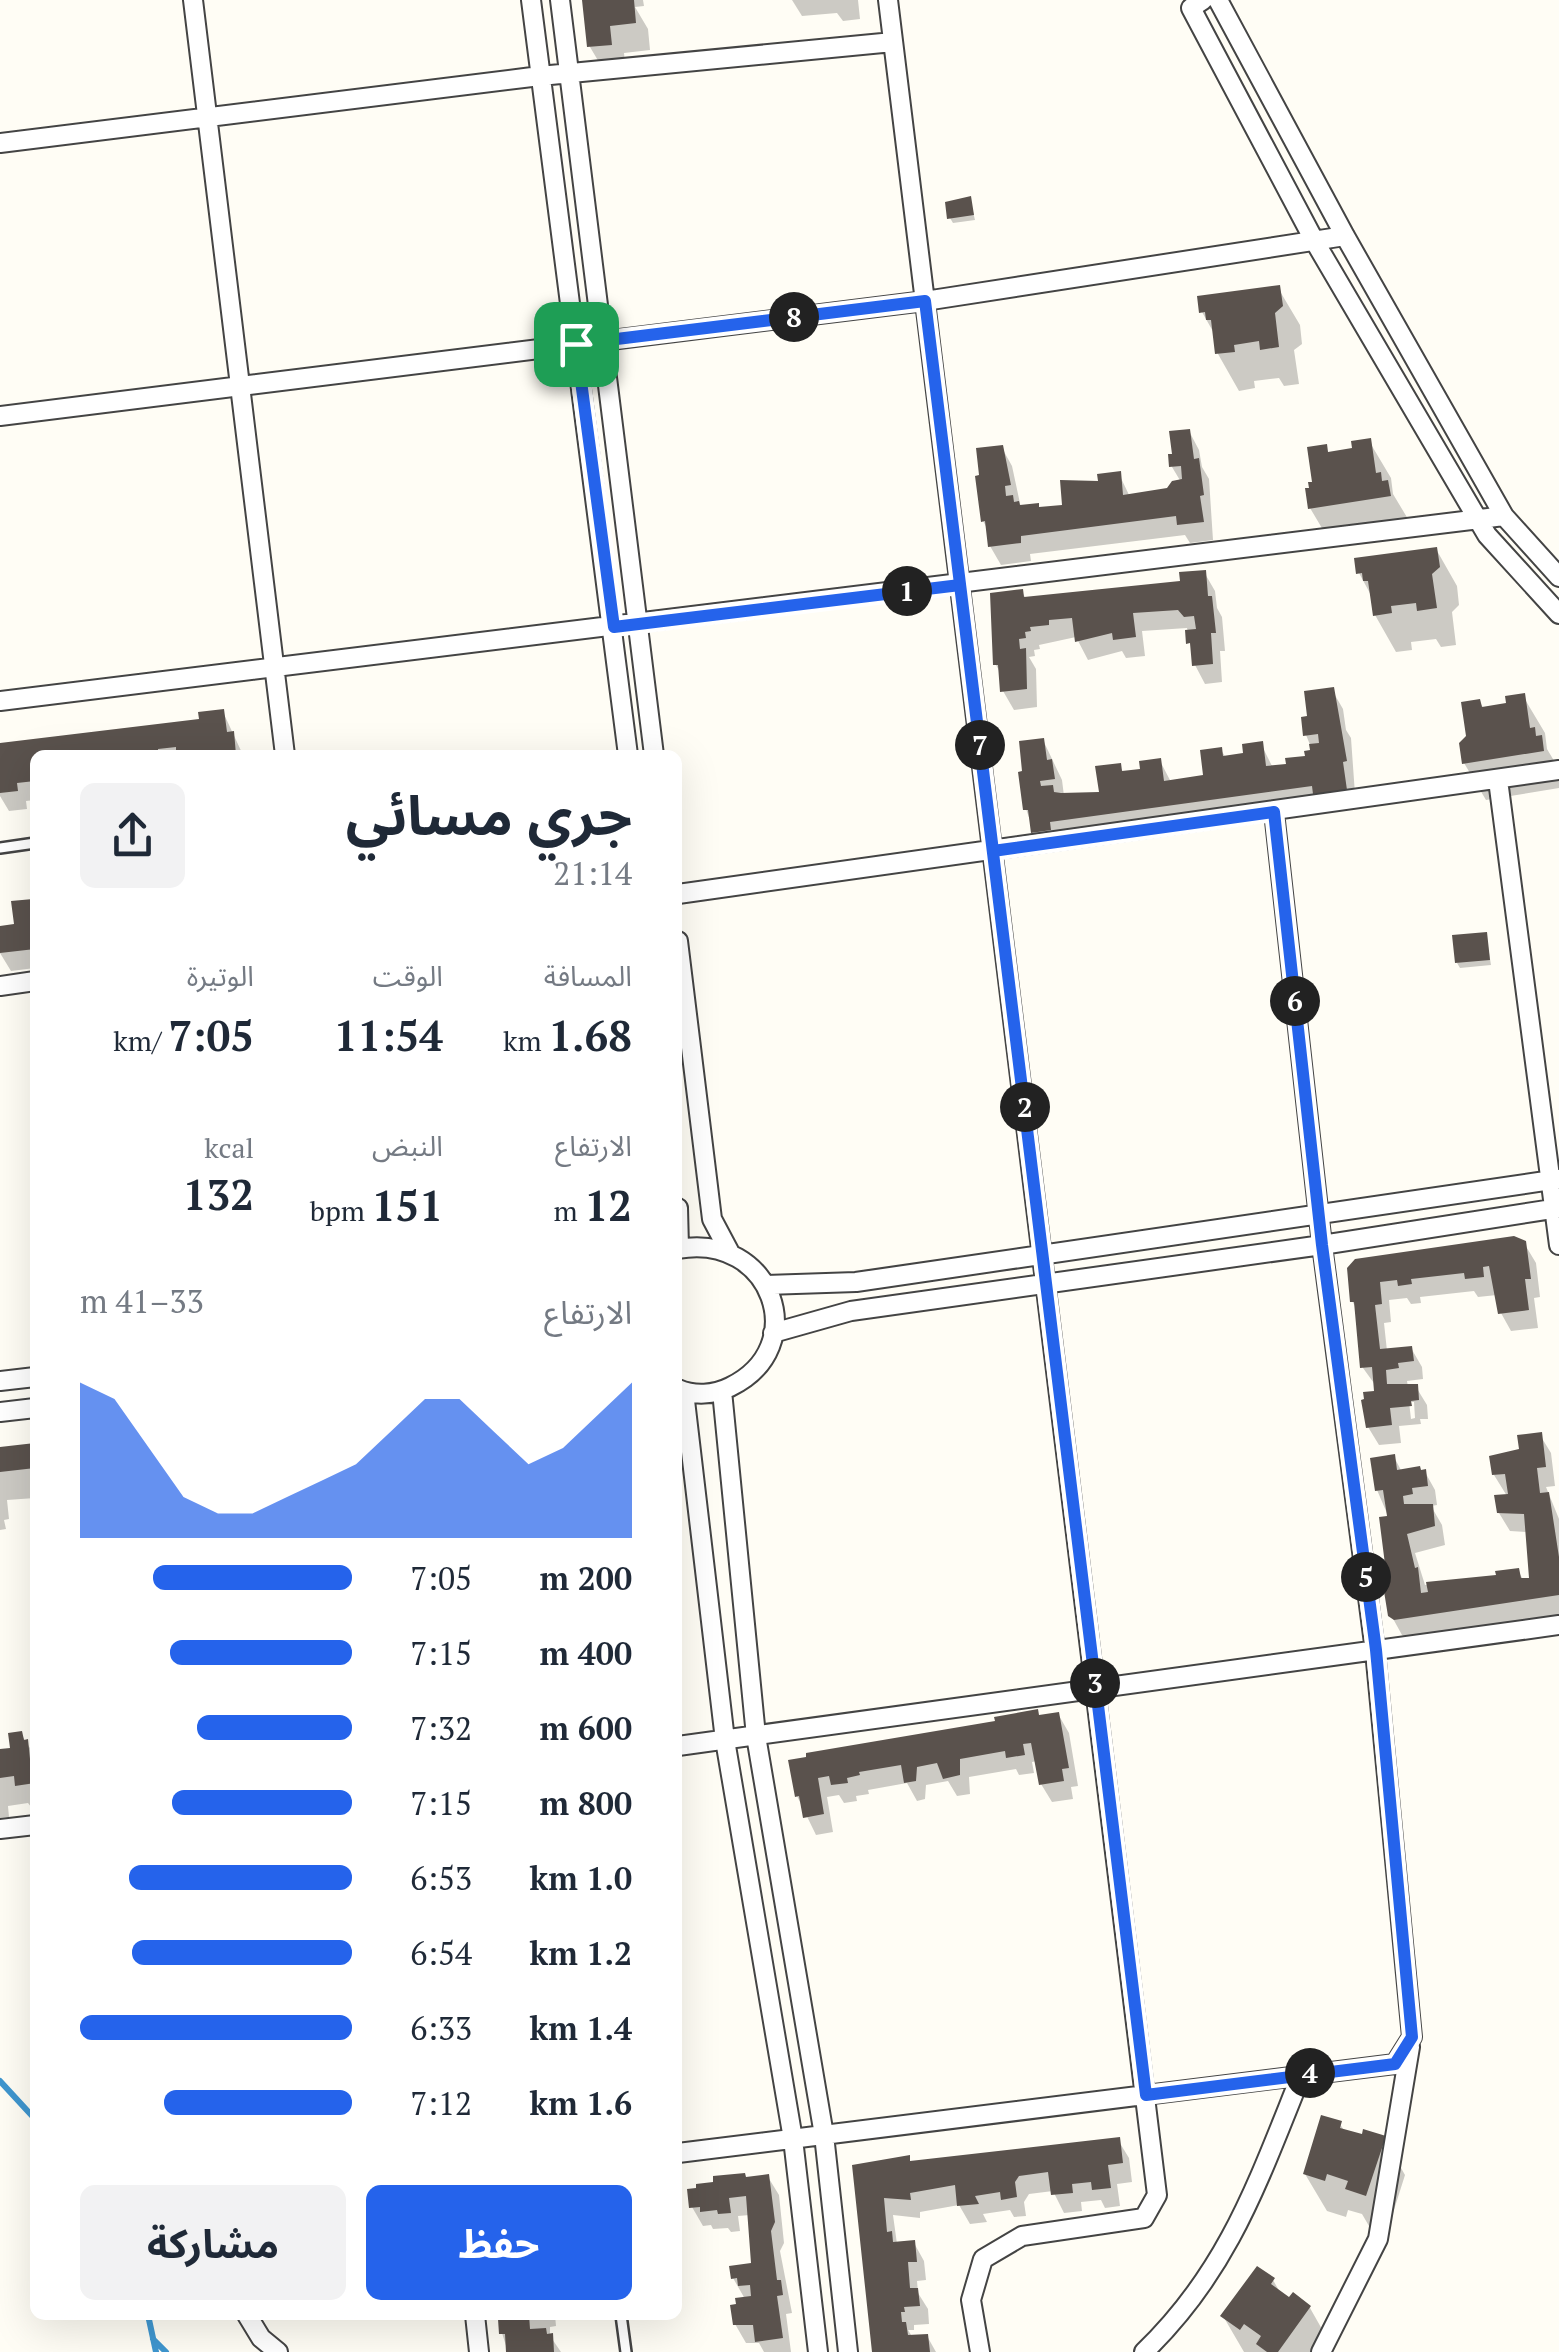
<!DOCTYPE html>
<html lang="ar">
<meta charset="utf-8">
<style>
body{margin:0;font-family:"PT Serif","Noto Sans Arabic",serif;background:#f2f2f3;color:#1f2937;direction:rtl;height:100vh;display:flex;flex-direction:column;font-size:38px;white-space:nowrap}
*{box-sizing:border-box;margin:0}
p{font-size:32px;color:#747a83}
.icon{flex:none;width:55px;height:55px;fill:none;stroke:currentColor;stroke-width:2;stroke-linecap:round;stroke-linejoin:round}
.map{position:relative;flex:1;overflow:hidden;direction:ltr}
.side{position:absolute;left:30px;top:750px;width:652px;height:1570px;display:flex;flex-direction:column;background:#fff;border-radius:15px;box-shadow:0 10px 40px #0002;direction:rtl}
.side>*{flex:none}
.pin{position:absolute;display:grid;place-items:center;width:85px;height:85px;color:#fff;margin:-42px;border-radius:20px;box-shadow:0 5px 15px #0006}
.km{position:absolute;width:50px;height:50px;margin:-25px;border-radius:50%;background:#222;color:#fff;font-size:28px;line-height:50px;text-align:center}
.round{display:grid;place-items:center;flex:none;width:105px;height:105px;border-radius:15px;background:#f2f2f3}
.summary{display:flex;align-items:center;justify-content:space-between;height:170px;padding:0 50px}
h1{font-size:55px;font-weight:700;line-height:75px}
.stats{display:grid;grid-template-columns:repeat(3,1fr);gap:15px;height:170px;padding:10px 50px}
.stats div{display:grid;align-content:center}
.stats b{font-size:42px;font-weight:700}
.stats small{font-size:28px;font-weight:400}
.stats p{font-size:28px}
.chart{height:280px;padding:20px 50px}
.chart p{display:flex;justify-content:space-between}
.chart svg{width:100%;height:180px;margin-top:10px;fill:#2563eb;opacity:.7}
.cta{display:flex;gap:20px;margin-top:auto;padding:20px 50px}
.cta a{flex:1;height:115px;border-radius:15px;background:#2563eb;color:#fff;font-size:40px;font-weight:700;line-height:115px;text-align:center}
.cta a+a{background:#f2f2f3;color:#1f2937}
ul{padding:0 50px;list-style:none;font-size:32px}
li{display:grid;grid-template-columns:160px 120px 1fr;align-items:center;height:75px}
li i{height:25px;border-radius:12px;background:#2563eb}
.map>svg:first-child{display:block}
.shadow{fill:#0003;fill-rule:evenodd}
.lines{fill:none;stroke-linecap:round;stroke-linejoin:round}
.stream{stroke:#3f96cf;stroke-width:6}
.building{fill:#5a524d}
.service-casing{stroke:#444;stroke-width:14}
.minor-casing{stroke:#444;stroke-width:22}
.service{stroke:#fff;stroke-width:9}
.minor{stroke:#fff;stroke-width:18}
.route-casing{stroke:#fff;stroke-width:20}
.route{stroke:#2563eb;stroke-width:12}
</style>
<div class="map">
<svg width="1559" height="2352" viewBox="0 0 1559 2352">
<rect width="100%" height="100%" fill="#fffdf5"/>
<!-- shadow -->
<path class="shadow" d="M585,0H643L644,6L635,7L648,29L650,50L624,53L626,72L606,74L590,47Z
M792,0H858L860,19L843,21L837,13L802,16Z
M970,199L975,220L953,223L950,218Z
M1278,288L1300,325L1302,344L1294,350L1299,384L1284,386L1279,378L1254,381L1255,388L1239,391L1218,354L1215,335L1202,312Z
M1189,431L1199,450L1202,467L1209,479L1213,540L1190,543L1185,535L1030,554L1031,561L1001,565L990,546L988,530L983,521L1002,448L1012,466L1021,508L1040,510L1065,507L1119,474L1130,497L1169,491L1181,482L1172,467Z
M1369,441L1391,478L1393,494L1408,519L1332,545L1310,508L1325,447L1330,455L1355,451Z
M1436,549L1457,586L1459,605L1452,612L1456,645L1441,647L1436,639L1411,642L1412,650L1396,652L1375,615L1372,597L1359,573Z
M1204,572L1215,591L1217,608L1222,617L1225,651H1220L1222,682L1205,684L1195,665L1187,628L1142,631L1145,656L1126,658L1122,651L1088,660L1076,637L1039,645L1040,649L1034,650L1035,656L1029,657L1036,669L1037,707L1014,710L1003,691L1001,674L996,665L1022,592L1026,599L1183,583Z
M1332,690L1343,709L1346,730L1351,738L1356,808L1326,812L1321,804L1044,851L1034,832L1026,809L1043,740L1062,780L1064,796L1102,794L1119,766L1124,773L1142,771L1160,761L1171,782L1206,778L1221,750L1226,758L1246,755L1261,744L1273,768L1308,758L1313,752L1306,735L1310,718Z
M1523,696L1545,733L1547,749L1559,769V788L1486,800L1464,763L1479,701L1484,709L1509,705Z
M223,712L243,755H35V800L26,801L27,809L9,811L0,796V745L202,721Z
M32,901L35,907V968L11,971L0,953V929L16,927Z
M1486,934L1491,965L1460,968L1457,963Z
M1524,1243L1536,1263L1540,1297L1534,1298L1538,1328L1511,1331L1501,1313L1497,1295L1478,1297L1474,1291L1420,1297L1421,1303L1411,1304L1407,1298L1389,1300L1391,1322L1384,1323L1387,1351L1411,1348L1422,1367L1423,1379L1407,1381L1408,1387H1416L1427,1405L1428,1419H1420L1421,1424L1399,1426L1401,1443L1379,1445L1368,1427L1376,1386L1363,1368L1358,1311L1352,1301L1349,1269ZM1409,1402H1414L1415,1418L1411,1419Z
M1540,1435L1551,1453L1555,1486L1546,1487L1559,1519V1616L1407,1638L1402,1635L1391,1615L1389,1518L1377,1490L1394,1457L1402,1472H1425L1435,1490L1437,1505L1431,1506L1442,1525L1445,1545L1415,1553L1425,1585L1499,1577L1518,1571L1524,1581L1532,1580L1528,1532L1510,1531L1499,1513L1507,1496L1494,1475Z
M35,1444V1498L7,1500L9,1519L4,1520L6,1529L0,1530V1449Z
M1058,1714L1069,1733L1078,1786L1071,1787L1073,1799L1052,1802L1041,1784L1037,1761L1032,1762L1034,1773L1019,1775L1016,1769L969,1777L970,1794L957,1796L948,1781L926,1785L925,1799L917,1801L907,1783L868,1790L869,1794L856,1796L857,1801L844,1803L839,1795L827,1797L833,1832L816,1835L797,1796L791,1762Z
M21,1734L35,1756V1812L28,1803L8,1806L9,1817L0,1818V1751L13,1750Z
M1340,2124L1345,2132L1384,2138L1405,2175L1387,2232L1369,2226L1362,2214L1348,2210L1346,2217L1327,2211L1305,2174Z
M1118,2140L1129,2158L1132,2182L1117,2184L1120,2206L1105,2208L1101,2200L1081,2202L1082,2211L1064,2213L1053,2191L1029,2194L1024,2202L1026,2216L1014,2217L1010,2210L983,2214L987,2222L970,2224L959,2205L920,2212V2218L893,2215L897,2244L914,2243L924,2261L926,2280L917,2281L918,2293L928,2309L929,2324L914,2325V2330H908L913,2338L927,2336L936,2352H874L855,2167L908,2158L911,2163Z
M768,2177L779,2195L784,2243L780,2251L792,2313L786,2314L791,2352H764L759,2343H746L735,2324L745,2299L733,2278L754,2265L750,2215L738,2216L740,2231L731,2232L728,2228L713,2229L711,2225L703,2226L692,2207Z
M1273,2280L1281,2294L1310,2308L1331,2345L1325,2352H1244L1223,2316Z
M504,2315H555L556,2326L550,2327V2336L561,2352H508L502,2333Z"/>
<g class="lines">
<!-- stream -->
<path class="stream" d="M0,2081L35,2119
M148,2315L156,2352
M153,2339L166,2352"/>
</g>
<!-- building -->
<path class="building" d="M582,0H634L636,23L610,26L612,45L587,47Z
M971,196L974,215L947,219L945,202Z
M1280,285L1283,306L1275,313L1279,347L1260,350L1259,341L1234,345L1235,352L1215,354L1211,320H1206L1205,312L1199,313L1197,296Z
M1190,429L1194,459L1199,458L1204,495L1200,496L1204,522L1177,525L1176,516L1021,536V543L988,547L985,521L981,522L975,476L979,475L976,448L1003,445L1011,485L1005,486L1006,496L1013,495L1014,502L1019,501L1020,505L1039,503V507L1062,505L1060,480L1098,481L1097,474L1121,471L1123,495L1167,488L1172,481L1182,479L1181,466L1169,467L1168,454H1172L1169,431Z
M1371,438L1376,473L1381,472L1382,481L1388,480L1391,496L1308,509L1305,488H1309L1308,482H1312L1307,447L1327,444L1328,452L1352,448L1351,441Z
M1437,547L1440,567L1432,574L1437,608L1417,611L1416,603L1391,606L1392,613L1373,616L1368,581H1363L1362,573L1356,574L1354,558Z
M1206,570L1208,596H1212L1216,633H1211L1213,664L1192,666L1190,643L1186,644L1185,630L1196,629L1194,616L1184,617L1178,610L1133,613L1136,637L1113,640L1112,633L1075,642L1072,618L1049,620V625L1030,627L1031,631L1025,632L1026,638L1019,639L1020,649L1026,648L1027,689L1000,692L998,665H993L990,593L1023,589L1024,597L1180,581L1179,572Z
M1334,687L1347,761L1343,762L1347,790L1313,794L1312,786L1050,822L1051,830L1031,833L1028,810H1023L1018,772L1022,771L1019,741L1044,738L1047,760L1052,759L1055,779L1040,781L1041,786L1053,785L1054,792L1061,793L1099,792L1095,766L1121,763L1122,771L1140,769L1139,761L1161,758L1164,781L1203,775L1200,750L1222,747L1223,756L1243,753L1242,744L1263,741L1266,766L1286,764L1285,758L1305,756L1304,751L1310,750L1309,744L1319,743L1318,734L1303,736L1301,717L1307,716L1304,691Z
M1525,693L1530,728L1535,727L1536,736L1542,735L1544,751L1462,764L1459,743L1466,736L1461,702L1480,699L1482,707L1506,703L1505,696Z
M224,709L227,732L234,731L236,755H200L195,750L176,752V747L158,749V755H35V781L17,783L18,791L0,793V743L199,719L198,712Z
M33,899L35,949L0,953V926L14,924L11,901Z
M1487,932L1490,960L1455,963L1452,935Z
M1514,1236L1526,1241L1531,1279H1525L1529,1310L1498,1314L1489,1266L1483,1267L1484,1277L1465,1279L1464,1273L1411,1279L1412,1284L1398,1286L1397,1280L1380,1282L1382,1304L1375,1305L1380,1349L1412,1346L1414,1361L1398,1363L1399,1368L1386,1370L1387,1384H1418L1419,1400L1411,1401L1412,1406L1390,1408L1392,1425L1366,1428L1361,1400L1364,1399L1363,1392L1374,1391L1372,1367L1360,1368L1354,1302H1350L1347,1268L1355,1259Z
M1542,1432L1546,1467L1537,1468L1540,1493L1549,1492L1559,1557V1595L1394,1620L1388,1616L1382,1579L1387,1580L1379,1517L1387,1516L1383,1490L1375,1491L1370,1458L1395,1454L1397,1470L1420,1466L1421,1470L1426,1469L1428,1486L1412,1488L1413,1494L1403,1496L1404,1504H1433L1435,1526L1407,1534L1415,1568L1418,1567L1421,1593L1428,1592L1426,1582L1496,1575L1495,1571L1519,1568L1521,1578H1529L1524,1514L1497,1513L1494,1495L1508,1494L1505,1474L1492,1475L1489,1456L1519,1449L1517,1435Z
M35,1443V1468L0,1472V1447Z
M1038,1709L1039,1715L1059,1712L1069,1768L1062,1769L1064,1781L1039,1785L1031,1743L1023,1744L1025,1755L1006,1758L1005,1751L960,1759V1775L943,1779L937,1763L917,1767L916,1781L904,1783L901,1765L859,1772L860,1775L847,1778L848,1783L831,1785L829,1776L818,1778L824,1814L803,1818L799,1796L795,1797L788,1760L806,1757V1753L995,1721L994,1717Z
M22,1731L24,1740L28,1739L30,1759L35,1758V1783L15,1786L14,1776L0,1778V1749L10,1748L8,1733Z
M1321,2115L1342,2121L1340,2128L1362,2134L1363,2129L1386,2136L1366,2196L1345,2189L1348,2181L1327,2174L1325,2181L1303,2174Z
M1120,2137L1123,2163L1108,2165L1111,2188L1092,2190L1091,2182L1072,2184L1073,2193L1051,2195L1048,2172L1019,2176L1015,2182L1017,2197L1001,2200L1000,2192L975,2196L979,2204L957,2206L955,2185L910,2193L911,2200L884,2198L887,2232L892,2231L893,2242L915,2240L917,2262H908L910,2288H918L920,2306L904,2307L905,2312H901L902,2322H906L908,2335L928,2334L930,2352H872L852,2165L910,2155V2161Z
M745,2173L746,2177L769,2174L775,2222L771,2231L777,2280H781L783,2295L777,2296L783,2338L755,2342L753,2325H733L730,2305L736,2304L735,2298L751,2296L750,2285L738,2286L737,2278L731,2279L729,2266L751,2263L746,2196L729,2198L731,2213L718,2214L717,2210L700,2212V2207L689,2208L687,2189L696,2188V2184L713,2182V2176Z
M1257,2266L1275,2278L1271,2284L1289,2297L1293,2292L1311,2306L1278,2352H1267L1256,2344L1261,2336L1244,2324L1240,2330L1220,2316Z
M501,2315H529L530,2329L546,2328L547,2334L553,2333L554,2352H506L505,2334H499L498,2319H502Z"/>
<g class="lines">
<defs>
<path id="service" d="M0,848L35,843
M621,2315L626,2352"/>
<path id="minor" d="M193,0L285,755
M531,0L628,755
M560,0L654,755
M888,0L1157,2195L1144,2218L1022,2236L983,2259L971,2300L980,2352
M1203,0L1191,8L1315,242L1487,535L1559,614
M1218,0L1345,236L1504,516L1559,577
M0,143L540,76L893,42
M0,416L925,301L1345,236
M0,701L1504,516
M1498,780L1559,1245
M678,894L1559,770
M678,941L712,1219L729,1251
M0,986L35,981
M678,1208L679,1248
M678,1249C772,1232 813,1347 730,1387C714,1395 694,1396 678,1389
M766,1285L856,1282L1559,1179
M773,1333L851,1311L1322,1245L1559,1208
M0,1381L35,1377
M722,1391L756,1736L824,2135L848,2352
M684,1392L725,1740L793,2139L818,2352
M0,1412L35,1408
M678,1746L1559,1625
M0,1829L35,1825
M678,2153L1395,2064L1412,2037L1375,1651L1322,1245L1274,812
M247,2315L261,2338L278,2352
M475,2315L479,2352
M1144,2352C1229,2270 1258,2181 1302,2073
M1321,2352L1378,2239L1410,2047"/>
</defs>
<!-- service casing -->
<use href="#service" class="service-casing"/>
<!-- minor casing -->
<use href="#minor" class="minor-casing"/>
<!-- service -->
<use href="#service" class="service"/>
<!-- minor -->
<use href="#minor" class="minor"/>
</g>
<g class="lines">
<defs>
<path id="route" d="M576,344L614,627L960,585L1146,2095L1395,2064L1412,2037L1376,1650L1322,1245L1274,812L993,851L925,301L576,344"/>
</defs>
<!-- route casing -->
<use href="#route" class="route-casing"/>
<!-- route -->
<use href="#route" class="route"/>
</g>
</svg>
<div class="pin" style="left:576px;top:344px;background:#1e9e55"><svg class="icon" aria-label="arrive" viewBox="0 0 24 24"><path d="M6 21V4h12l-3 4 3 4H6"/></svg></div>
<b class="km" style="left:907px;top:591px">1</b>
<b class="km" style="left:1025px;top:1107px">2</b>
<b class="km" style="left:1095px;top:1683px">3</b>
<b class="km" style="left:1310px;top:2073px">4</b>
<b class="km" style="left:1366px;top:1577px">5</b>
<b class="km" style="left:1295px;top:1001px">6</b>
<b class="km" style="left:980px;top:745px">7</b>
<b class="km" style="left:794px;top:317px">8</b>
<section class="side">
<div class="summary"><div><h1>جري مسائي</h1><p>21:14</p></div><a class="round"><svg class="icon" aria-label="share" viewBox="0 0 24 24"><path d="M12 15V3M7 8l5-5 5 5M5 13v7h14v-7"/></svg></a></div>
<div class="stats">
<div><p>المسافة</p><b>1.68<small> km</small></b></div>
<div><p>الوقت</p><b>11:54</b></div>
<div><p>الوتيرة</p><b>7:05<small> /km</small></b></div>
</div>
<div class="stats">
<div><p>الارتفاع</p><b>12<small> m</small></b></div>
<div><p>النبض</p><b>151<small> bpm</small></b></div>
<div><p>kcal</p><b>132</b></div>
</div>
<div class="chart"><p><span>الارتفاع</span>33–41 m</p>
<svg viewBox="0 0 160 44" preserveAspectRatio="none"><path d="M0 44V6L10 10L20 22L30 34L40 38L50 38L60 34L70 30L80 26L90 18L100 10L110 10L120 18L130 26L140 22L150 14L160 6V44z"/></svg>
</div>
<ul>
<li><b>200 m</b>7:05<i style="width:73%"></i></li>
<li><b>400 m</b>7:15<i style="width:67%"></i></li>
<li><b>600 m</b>7:32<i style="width:57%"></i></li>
<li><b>800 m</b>7:15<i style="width:66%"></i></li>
<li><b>1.0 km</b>6:53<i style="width:82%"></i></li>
<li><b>1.2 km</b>6:54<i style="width:81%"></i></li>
<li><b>1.4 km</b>6:33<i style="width:100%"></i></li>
<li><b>1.6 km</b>7:12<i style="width:69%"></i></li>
</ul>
<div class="cta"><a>حفظ</a><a>مشاركة</a></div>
</section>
</div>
